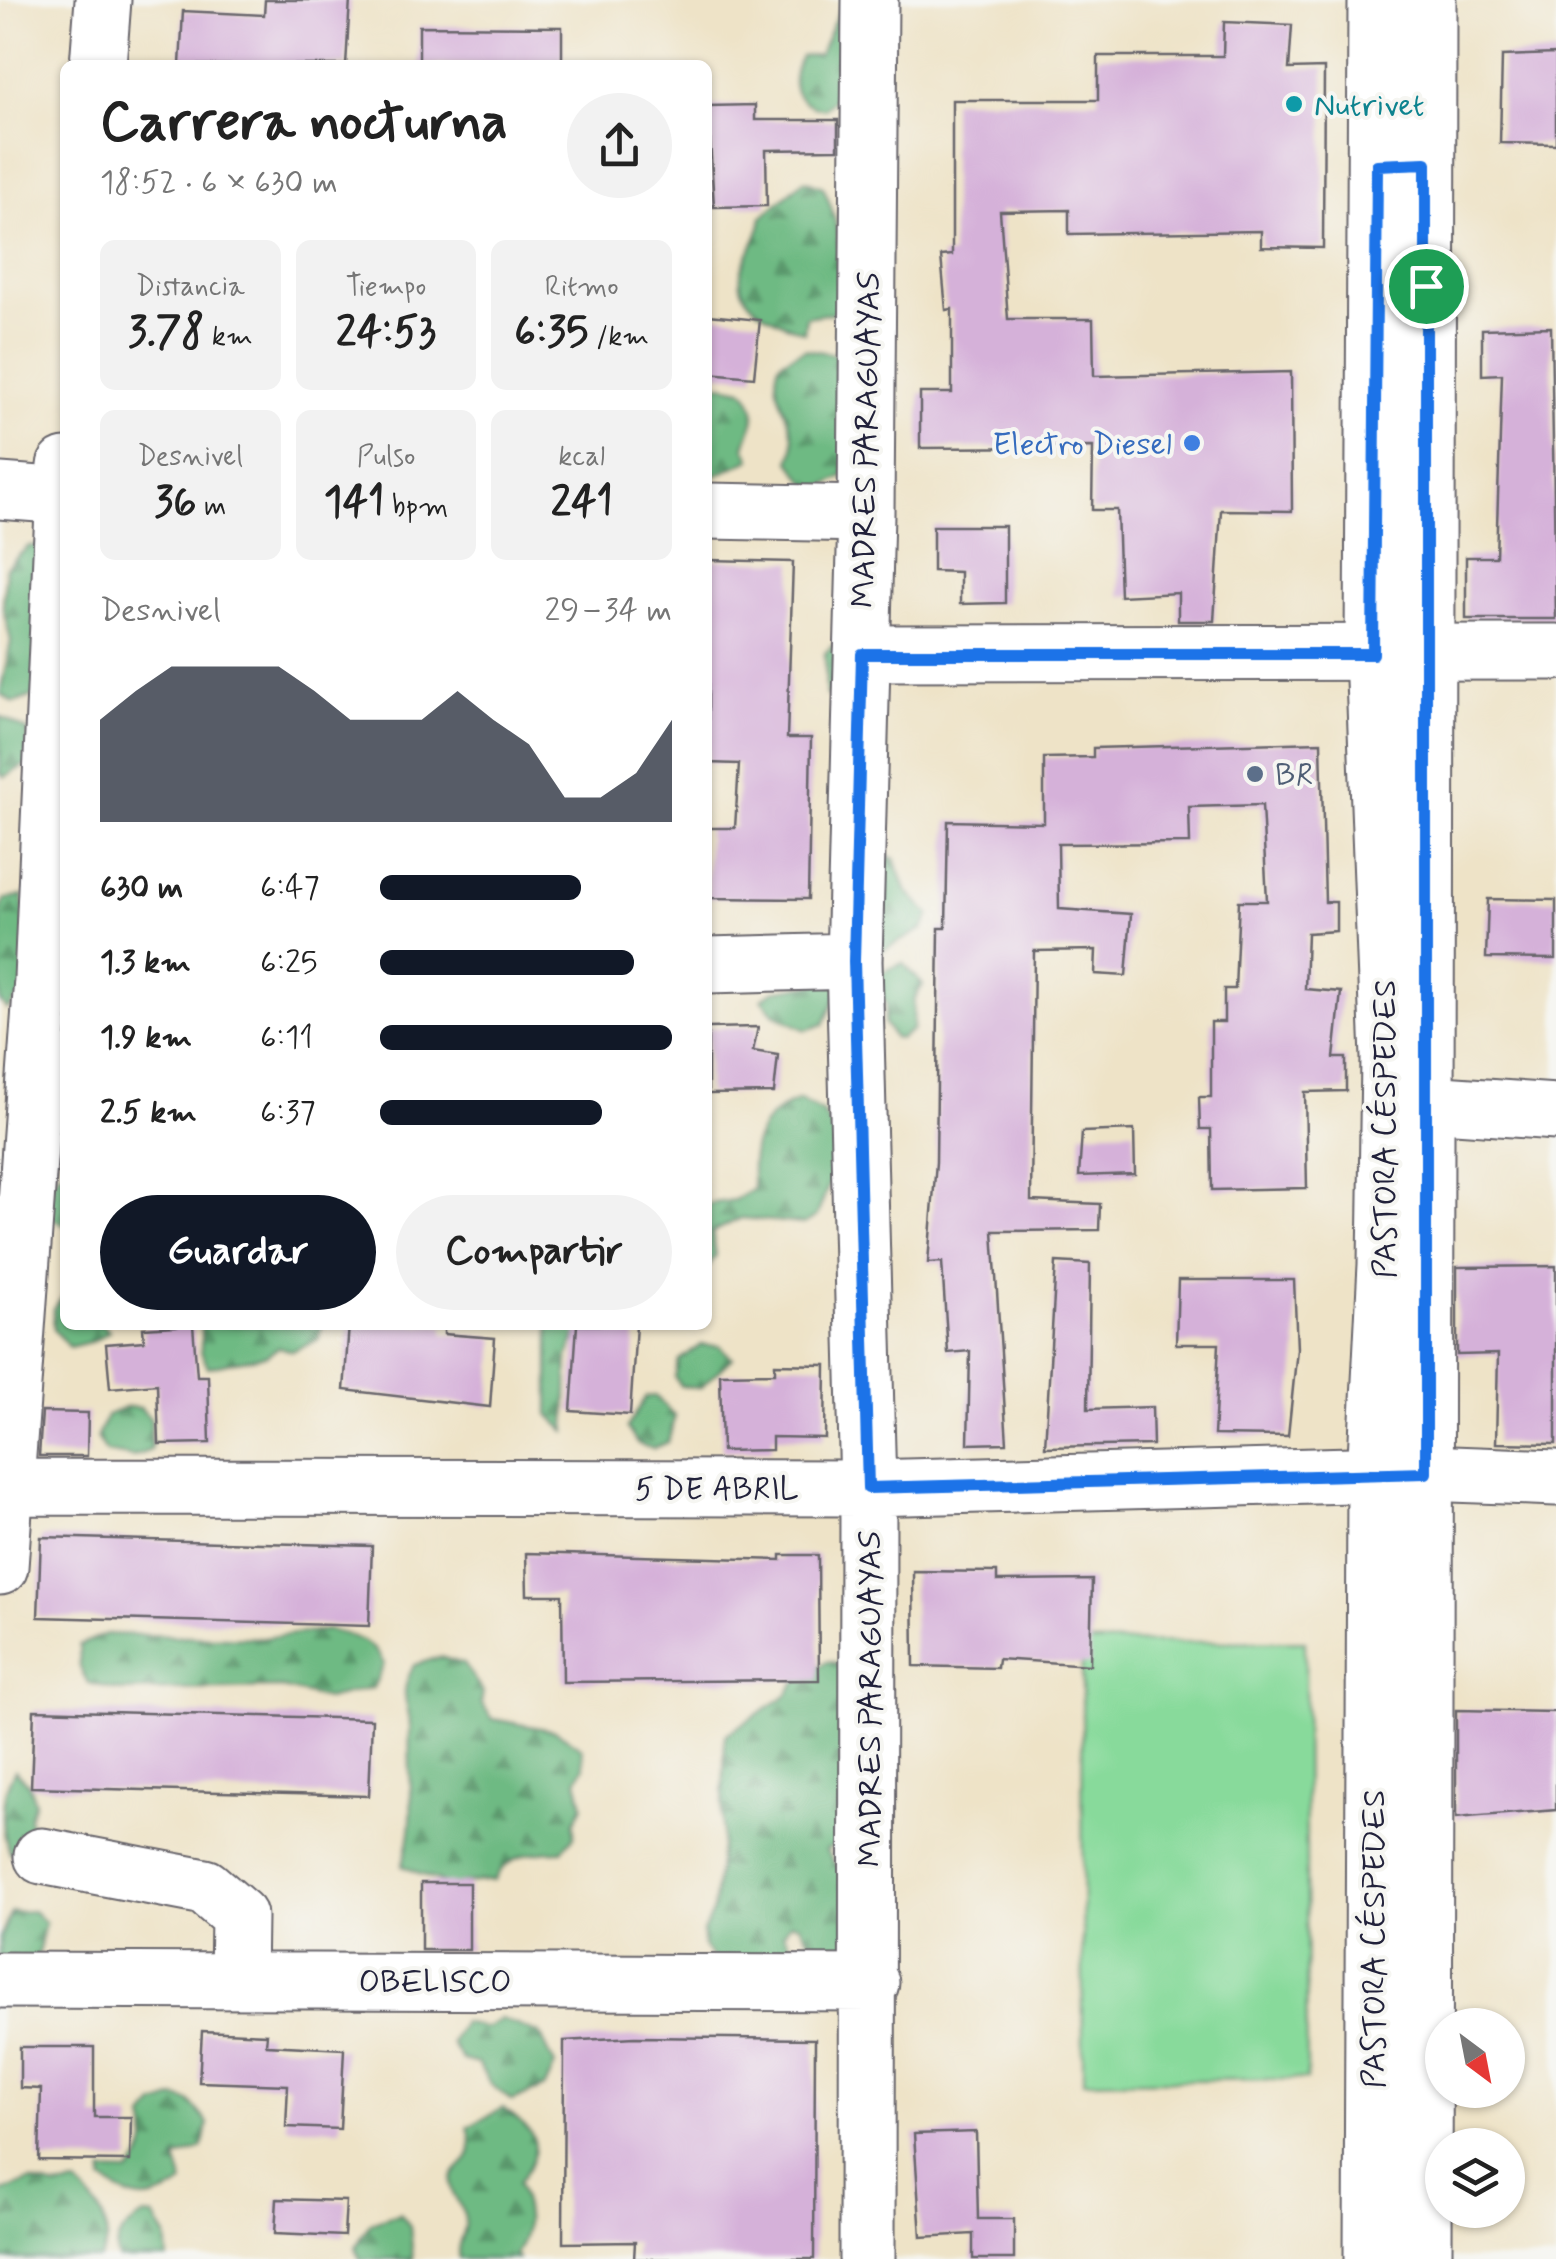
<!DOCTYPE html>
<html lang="es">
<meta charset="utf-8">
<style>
body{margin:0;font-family:Mynerve,sans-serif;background:#f2f2f2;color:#222;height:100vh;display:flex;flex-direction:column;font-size:38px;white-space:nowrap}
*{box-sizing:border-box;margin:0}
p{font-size:32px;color:#767676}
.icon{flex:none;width:55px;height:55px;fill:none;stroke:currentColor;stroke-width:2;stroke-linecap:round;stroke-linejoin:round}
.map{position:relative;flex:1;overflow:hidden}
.side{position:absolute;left:60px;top:60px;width:652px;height:1270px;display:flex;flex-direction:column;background:#fff;border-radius:15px;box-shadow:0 2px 8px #0004}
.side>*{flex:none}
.needle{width:65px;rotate:148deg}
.buttons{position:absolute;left:1425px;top:2008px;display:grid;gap:20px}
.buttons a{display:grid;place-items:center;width:100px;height:100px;border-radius:50%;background:#fff;box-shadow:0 2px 8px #0004;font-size:50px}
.pin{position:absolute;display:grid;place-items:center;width:85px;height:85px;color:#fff;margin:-42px;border:5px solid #fff;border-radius:50%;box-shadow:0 2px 10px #0007}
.round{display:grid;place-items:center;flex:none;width:105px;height:105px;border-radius:52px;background:#f2f2f2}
.overview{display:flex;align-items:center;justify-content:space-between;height:170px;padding:0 40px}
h1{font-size:55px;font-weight:700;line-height:75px}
.metrics{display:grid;grid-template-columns:repeat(3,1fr);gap:15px;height:170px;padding:10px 40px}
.metrics div{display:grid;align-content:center;border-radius:15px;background:#f2f2f2;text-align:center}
.metrics b{font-size:42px;font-weight:700}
.metrics small{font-size:28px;font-weight:400}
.metrics p{font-size:28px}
.chart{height:280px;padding:20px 40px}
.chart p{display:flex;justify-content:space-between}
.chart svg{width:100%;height:180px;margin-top:10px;fill:#111827;opacity:.7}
.button{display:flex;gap:20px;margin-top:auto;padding:20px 40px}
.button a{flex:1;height:115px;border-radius:60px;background:#111827;color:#fff;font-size:40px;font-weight:700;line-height:115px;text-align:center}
.button a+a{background:#f2f2f2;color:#222}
ul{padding:0 40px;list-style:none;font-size:32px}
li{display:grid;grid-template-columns:160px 120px 1fr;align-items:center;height:75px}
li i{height:25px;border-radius:12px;background:#111827}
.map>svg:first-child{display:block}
.forest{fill:url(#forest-firs);stroke:#486e5f;stroke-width:2.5}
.pitch{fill:#88da9b;stroke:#557e6b;stroke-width:2.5}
.building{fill:#d5b1d9}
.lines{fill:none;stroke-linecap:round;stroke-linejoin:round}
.minor-casing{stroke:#69666c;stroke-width:59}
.major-casing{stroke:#69666c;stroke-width:59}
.minor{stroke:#fff;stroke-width:55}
.major{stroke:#fff;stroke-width:55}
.route-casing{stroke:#fff;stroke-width:20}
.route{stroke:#1a73e8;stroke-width:12}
.culture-dot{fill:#0f9aa8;stroke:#f6f6f2;stroke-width:4}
.shop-dot{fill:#3f7fe0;stroke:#f6f6f2;stroke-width:4}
.service-dot{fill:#5c6f8a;stroke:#f6f6f2;stroke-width:4}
.labels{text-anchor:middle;stroke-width:8;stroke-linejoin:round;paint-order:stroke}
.culture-label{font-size:32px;fill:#0d838f;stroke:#f6f6f2;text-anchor:start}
.street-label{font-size:32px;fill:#22223b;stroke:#f6f6f2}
.shop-label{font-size:32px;fill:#366cbe;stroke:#f6f6f2;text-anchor:end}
.service-label{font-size:32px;fill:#4e5e75;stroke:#f6f6f2;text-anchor:start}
</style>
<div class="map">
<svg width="1556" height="2259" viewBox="0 0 1556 2259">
<defs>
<pattern id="forest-firs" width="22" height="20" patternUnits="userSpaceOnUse" patternTransform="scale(2.5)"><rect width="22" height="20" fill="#6eba83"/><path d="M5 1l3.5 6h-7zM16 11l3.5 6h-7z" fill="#5a976c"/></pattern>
</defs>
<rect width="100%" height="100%" fill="#f6f6f2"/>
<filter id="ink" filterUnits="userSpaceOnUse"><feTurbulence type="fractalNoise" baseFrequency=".01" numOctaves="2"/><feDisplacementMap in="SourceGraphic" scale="20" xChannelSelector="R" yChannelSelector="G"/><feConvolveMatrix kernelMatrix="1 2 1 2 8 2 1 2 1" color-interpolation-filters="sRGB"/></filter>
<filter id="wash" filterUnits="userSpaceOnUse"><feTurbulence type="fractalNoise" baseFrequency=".0048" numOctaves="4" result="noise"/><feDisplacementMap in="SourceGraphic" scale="40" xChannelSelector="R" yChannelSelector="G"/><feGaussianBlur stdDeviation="2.25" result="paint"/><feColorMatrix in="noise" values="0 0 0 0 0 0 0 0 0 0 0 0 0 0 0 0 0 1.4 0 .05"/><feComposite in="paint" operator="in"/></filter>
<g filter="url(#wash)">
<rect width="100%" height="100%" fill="#eee3c7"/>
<!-- forest -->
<path class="forest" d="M844,0V88L824,109C793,103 787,85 801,56L819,55Z
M804,180L823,187C847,239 835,259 839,312L806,317L804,332C780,323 731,305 742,269C749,250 759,238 762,217Z
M805,349L846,356L844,476L824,486L809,487L790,461C806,425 762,393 781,361Z
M718,384L743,389C763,411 752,423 745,447L751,459L708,479V386Z
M29,546H58L38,694L14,703L0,694L11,641L3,608L6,567Z
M845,634L849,700L826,695L825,653Z
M0,716L28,731L27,764L4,777L0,773Z
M881,854L895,859L906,890L930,915L923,929L874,955Z
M23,896L29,987L7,1010L0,1001V913L5,899Z
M903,963L923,985L914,999L913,1029L900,1039L894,1038L884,1023L887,1004L879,994L880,973Z
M844,979L824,1024L806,1030L776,1015L762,999L773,991Z
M800,1100L823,1113L836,1135L837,1163L817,1216L804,1224L741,1218L712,1232L716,1255L708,1267V1204L734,1200L753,1189C748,1147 758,1114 800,1100Z
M59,1172L65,1173L64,1225L46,1215L53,1181Z
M63,1297L65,1325H103L109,1331L94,1341L69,1347L54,1330L53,1308Z
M201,1325H322L318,1340L292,1351L279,1347L267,1355L208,1367L201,1352Z
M549,1325L580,1328L568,1357L566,1431L549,1415Z
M701,1345L720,1346L732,1358L700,1388L681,1386L675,1377L679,1360Z
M655,1396L675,1416L668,1442L653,1449L638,1444L627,1428L646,1397Z
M128,1407L140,1408L151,1419V1450L133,1457L106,1452L97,1437L107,1415Z
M328,1630C353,1636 372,1639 384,1664L373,1688L326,1699L282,1688L122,1691L88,1683L80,1668L79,1645L106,1634L263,1638Z
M440,1657L464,1664L483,1692L481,1703L493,1719L556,1731L582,1748L584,1767L577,1780L583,1805L574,1823V1837L561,1851C531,1852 511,1852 494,1880L447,1885L402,1866C419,1816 407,1782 410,1733C412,1702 395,1701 414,1665Z
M829,1661L843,1666L855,1748L838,1757L853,1775L850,1836L826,1850L835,1864L854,1874L856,1956H821L799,1925L791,1922L783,1933L795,1949L773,1968L719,1966L703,1946V1932L713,1910L722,1839L725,1735L787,1695L799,1677Z
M15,1770L28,1783L35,1802L29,1816L31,1844L10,1853C0,1828 0,1793 15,1770Z
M33,1911L45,1923L37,1958L0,1968V1938L11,1912Z
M501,2019L540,2034L555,2065L545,2087L512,2101L490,2084L478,2064L462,2060L451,2043L463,2022L486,2028Z
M176,2098L189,2101L208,2123L202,2148L176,2159L184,2184C150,2204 136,2205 103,2181L104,2172L129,2173C145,2157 150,2141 144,2118L155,2105Z
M503,2108C538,2134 546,2146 518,2183C528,2212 531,2228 515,2255L518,2259H459C455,2245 465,2234 465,2220C465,2207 450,2197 451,2183C454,2160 480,2168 468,2127Z
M30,2181L56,2188L77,2185C100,2206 116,2229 100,2259H0V2193Z
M400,2213L410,2226L413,2259H360L356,2247L370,2223Z
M144,2216L154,2217L166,2236L168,2259H118C111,2238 127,2226 144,2216Z"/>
<!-- pitch -->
<path class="pitch" d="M1305,1641L1307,2079L1083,2081L1082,1643Z"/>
<g id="blocks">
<!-- building -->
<path class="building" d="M265,0H350L346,65H180L183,11L264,15Z
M1224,22L1292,25L1289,69L1324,68L1323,248L1261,247V231L1069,234V210L1000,211L1008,319H1093L1094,376L1291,372L1292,511L1221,510L1214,621H1178V593L1120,596L1117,510H1092L1093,447L920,448V393H952V309L946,310L941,256L952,255V100H1098V56H1223Z
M419,26L562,27V65H419Z
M1556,54V144L1500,143L1502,56Z
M755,105V120H838V149L766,150L767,206L714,207L708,106Z
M708,315L760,320L754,377L708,373Z
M1551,327L1556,619H1466V557H1496L1502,374L1482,375V329Z
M933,526H1005V603L960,604V572L933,571Z
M708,560L793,562L787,738H811L808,899L708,898V828H735L739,764L708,763Z
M1321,742L1325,902H1336V931L1307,933L1305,989L1341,992L1334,1058H1346V1091L1305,1092L1307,1188L1212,1190L1211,1129H1200L1199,1097H1211V1022H1224V989H1235L1239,901H1267L1262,805L1189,807L1190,843L1058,844L1059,909L1131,914L1126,976L1095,974L1096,950L1034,951L1031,1201L1100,1204L1099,1230L993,1231L1007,1443L968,1444L970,1351L948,1353L942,1262L928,1263L936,1162L939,928H946L948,821L1044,823V758L1093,757V748Z
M1488,899L1556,900V959L1486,958Z
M758,1027L753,1051L778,1055L774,1093L708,1094V1028Z
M1134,1130L1135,1174L1079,1176L1082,1132Z
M1056,1262L1090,1264L1088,1409L1152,1407L1153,1445L1045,1447Z
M1556,1266V1444L1496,1443L1498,1354L1457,1355V1267Z
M1178,1280H1294L1297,1349L1288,1436L1214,1435L1219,1344H1176Z
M193,1325L197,1376H208L210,1443L159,1444L157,1384L110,1388L106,1344L144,1341L143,1328Z
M349,1325H444V1334L495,1338L490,1407L344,1390Z
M577,1325H636L630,1415L571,1411Z
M775,1364L826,1365L825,1438L772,1437V1450L722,1451L720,1374L775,1373Z
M42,1412L88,1413L87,1456H39Z
M41,1537L372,1546L369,1626L38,1617Z
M526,1553L781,1560V1555H818L819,1680L563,1682L562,1595H527Z
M913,1571L997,1572V1581L1092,1580L1090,1665L998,1659L997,1668L914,1666Z
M34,1710L372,1719L369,1796L31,1787Z
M1456,1710L1556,1712V1810L1456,1818Z
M421,1883H469V1950H421Z
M202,2031L267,2034L266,2045L344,2049L340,2129L286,2127L288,2085L199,2082Z
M635,2037L815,2039L814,2259H634L635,2242L563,2243L564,2041Z
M20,2047H94V2117H131L130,2161L39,2160L41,2089L20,2088Z
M976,2132L978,2219H1014V2259H973V2234L921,2237L914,2134Z
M277,2199L346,2201L344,2236L275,2233Z"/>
</g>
</g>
<g filter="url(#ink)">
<use href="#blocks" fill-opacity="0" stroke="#69666c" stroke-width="2.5"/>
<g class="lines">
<defs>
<path id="minor" d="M98,65L103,0
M0,491L65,496
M708,511L866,514
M862,653L1556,652
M708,965L854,961
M1427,1103L1556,1112
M7,1487L868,1488L1426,1473L1556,1478
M0,1567L42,979L65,466
M42,1856L205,1887L239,1916L238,1980
M0,1980L871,1983
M867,2259L868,1488L854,961L866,514L870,0"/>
<path id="major" d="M1372,2259L1375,1477L1386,1265L1389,1058L1373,654L1376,0
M1424,2259L1428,0"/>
</defs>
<!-- minor casing -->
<use href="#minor" class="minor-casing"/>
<!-- major casing -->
<use href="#major" class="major-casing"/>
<!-- minor -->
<use href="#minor" class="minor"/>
<!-- major -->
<use href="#major" class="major"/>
</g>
</g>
<g class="lines" filter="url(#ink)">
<defs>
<path id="route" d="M1426,163V1473L868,1488L854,961L862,654H1373L1377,165Z"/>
</defs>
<!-- route casing -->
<use href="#route" class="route-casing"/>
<!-- route -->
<use href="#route" class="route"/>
</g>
<!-- markers -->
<circle class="culture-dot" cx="1294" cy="104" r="10"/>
<circle class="shop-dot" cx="1192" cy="443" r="10"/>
<circle class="service-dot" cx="1255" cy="774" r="10"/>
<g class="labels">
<!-- culture labels -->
<g class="culture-label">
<text x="1314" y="115">Nutrivet</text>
</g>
<!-- street labels -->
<g class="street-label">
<text transform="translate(865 440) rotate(-89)" y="11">MADRES PARAGUAYAS</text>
<text transform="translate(1384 1129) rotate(-90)" y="11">PASTORA CÉSPEDES</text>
<text x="717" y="1499">5 DE ABRIL</text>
<text transform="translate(869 1699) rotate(-90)" y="11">MADRES PARAGUAYAS</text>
<text transform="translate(1373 1939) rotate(-90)" y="11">PASTORA CÉSPEDES</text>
<text x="435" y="1992">OBELISCO</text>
</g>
<!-- shop labels -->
<g class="shop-label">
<text x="1172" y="454">Electro Diesel</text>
</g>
<!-- service labels -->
<g class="service-label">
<text x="1275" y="785">BR</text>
</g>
</g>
</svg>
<div class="buttons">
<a><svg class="needle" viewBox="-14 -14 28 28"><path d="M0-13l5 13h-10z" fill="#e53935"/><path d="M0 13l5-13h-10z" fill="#767676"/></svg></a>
<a><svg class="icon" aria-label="layers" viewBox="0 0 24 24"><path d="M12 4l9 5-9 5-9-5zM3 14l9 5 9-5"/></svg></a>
</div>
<div class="pin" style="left:1426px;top:286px;background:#1e9e55"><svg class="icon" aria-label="arrive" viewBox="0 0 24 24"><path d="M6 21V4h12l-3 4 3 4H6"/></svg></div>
<section class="side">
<div class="overview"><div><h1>Carrera nocturna</h1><p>18:52 · 6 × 630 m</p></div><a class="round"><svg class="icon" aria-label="share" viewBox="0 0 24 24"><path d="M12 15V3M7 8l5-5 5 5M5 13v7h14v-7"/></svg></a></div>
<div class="metrics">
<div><p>Distancia</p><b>3.78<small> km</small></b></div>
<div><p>Tiempo</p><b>24:53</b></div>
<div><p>Ritmo</p><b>6:35<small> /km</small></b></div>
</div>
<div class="metrics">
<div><p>Desnivel</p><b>36<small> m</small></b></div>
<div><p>Pulso</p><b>141<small> bpm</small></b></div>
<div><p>kcal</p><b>241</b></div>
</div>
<div class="chart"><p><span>Desnivel</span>29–34 m</p>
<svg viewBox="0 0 160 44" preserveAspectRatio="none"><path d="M0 44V19L10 12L20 6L30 6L40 6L50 6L60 12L70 19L80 19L90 19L100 12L110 19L120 25L130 38L140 38L150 32L160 19V44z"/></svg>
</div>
<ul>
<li><b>630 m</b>6:47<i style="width:69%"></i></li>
<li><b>1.3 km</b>6:25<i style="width:87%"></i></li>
<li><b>1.9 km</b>6:11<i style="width:100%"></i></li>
<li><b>2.5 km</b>6:37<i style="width:76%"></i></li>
</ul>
<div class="button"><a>Guardar</a><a>Compartir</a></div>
</section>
</div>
